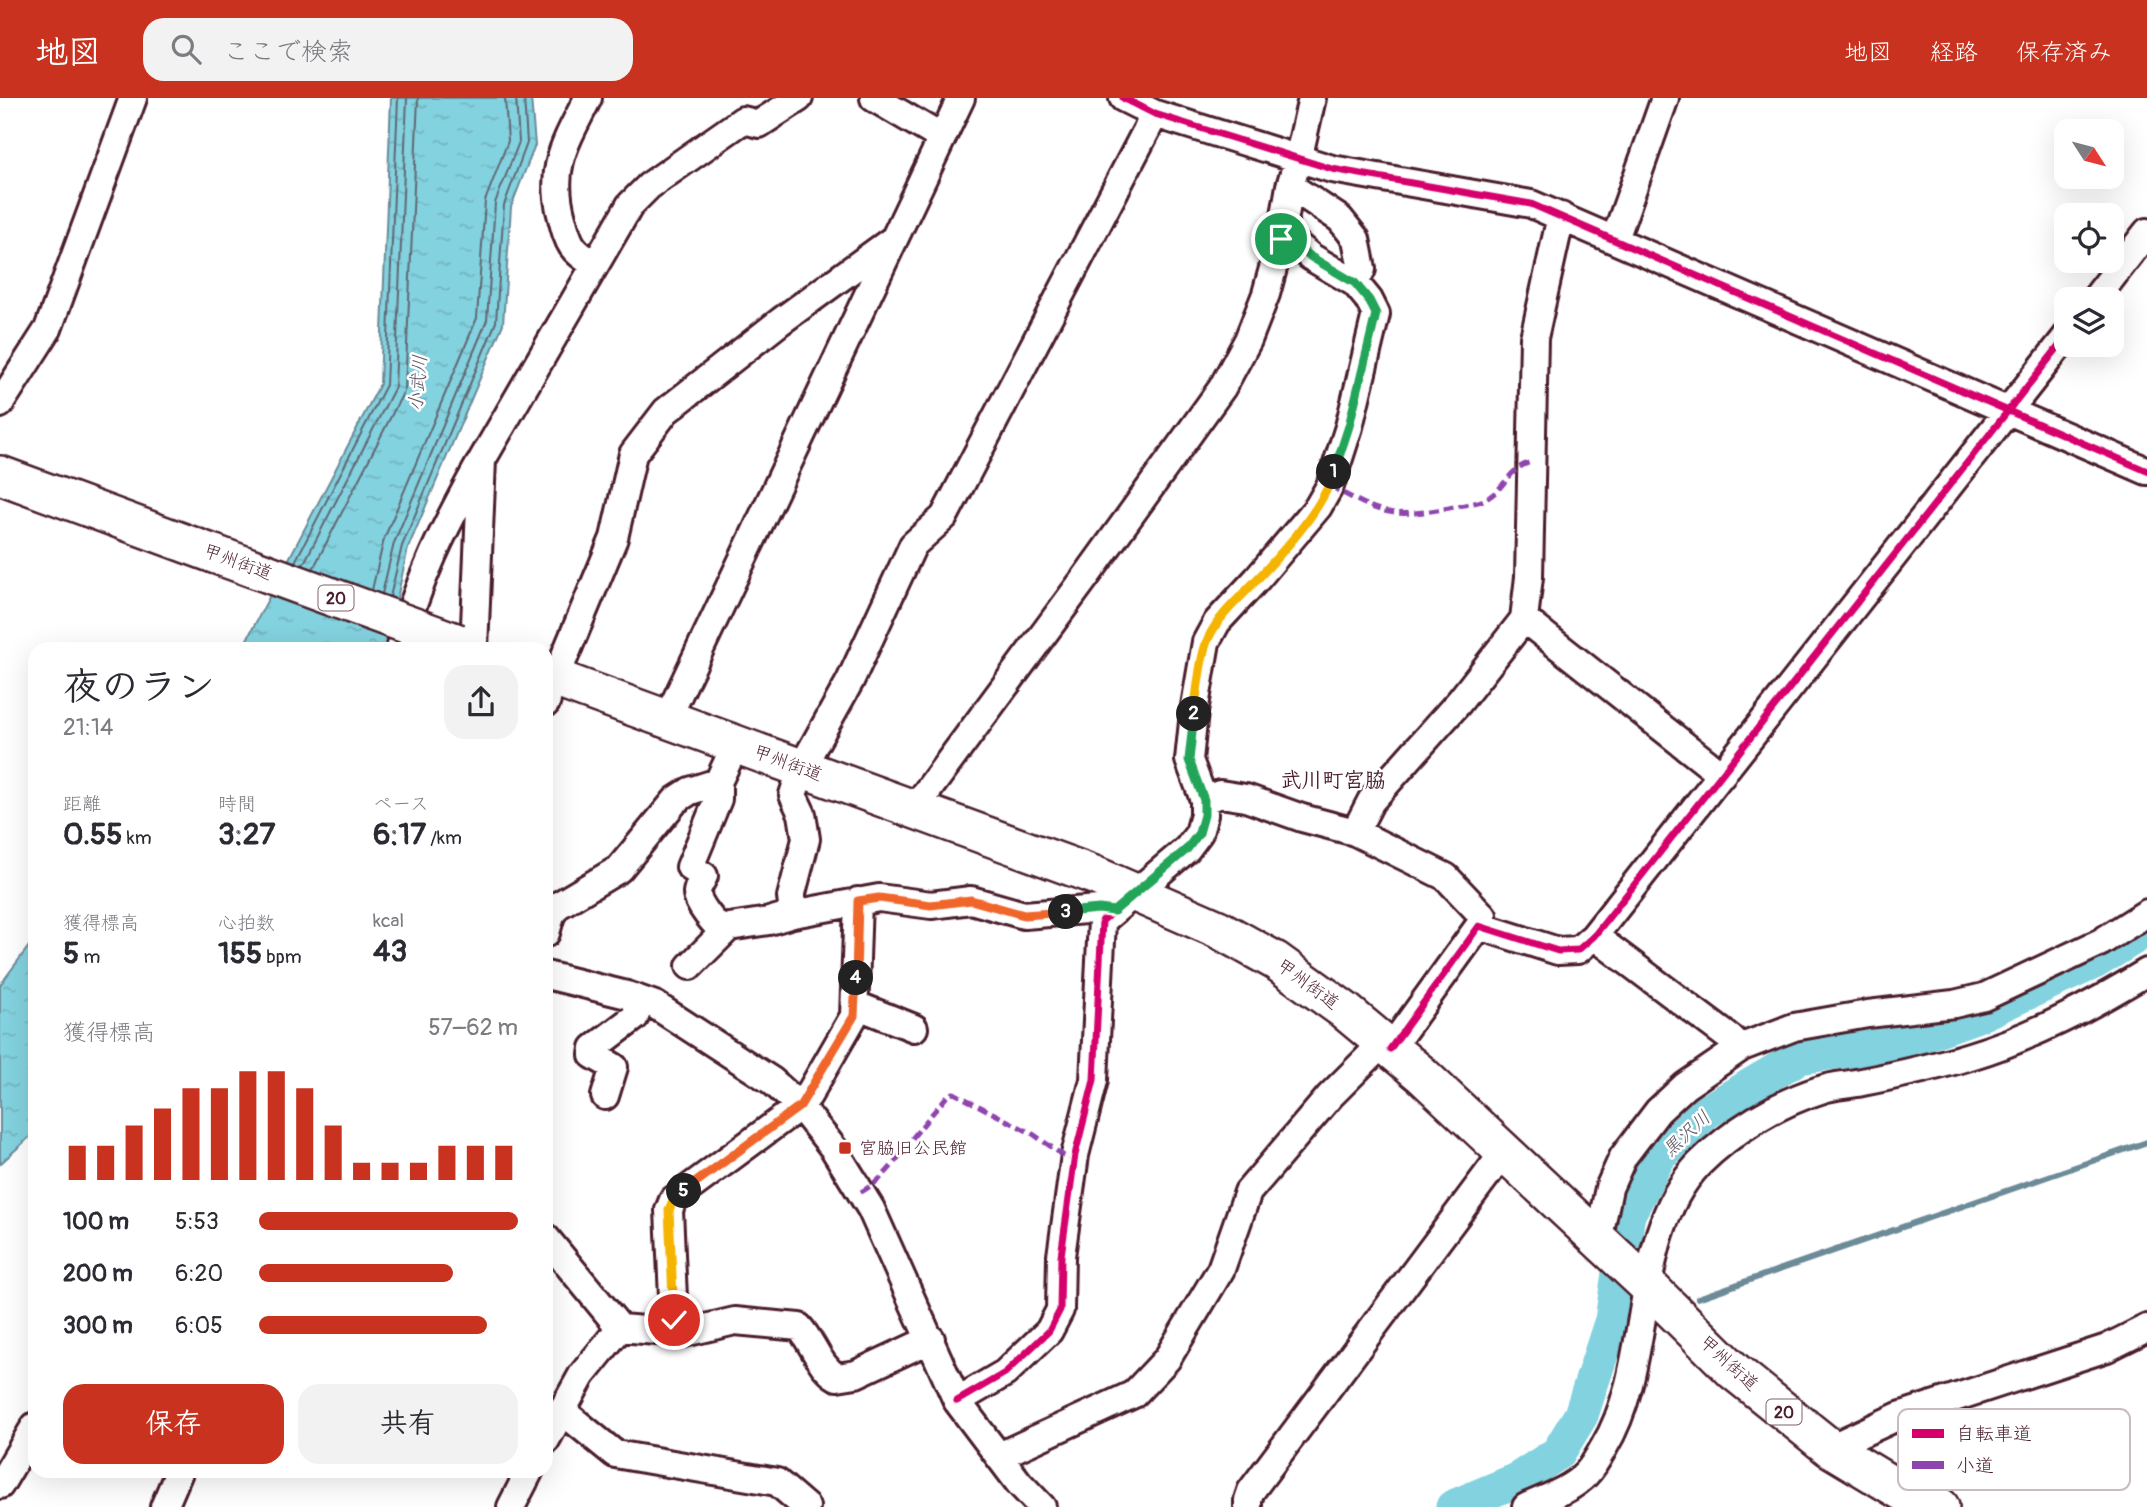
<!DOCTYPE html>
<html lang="ja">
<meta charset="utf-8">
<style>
body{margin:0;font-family:Pangolin,"Klee One",sans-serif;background:#f2f2f3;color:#2b2b33;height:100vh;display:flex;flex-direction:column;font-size:26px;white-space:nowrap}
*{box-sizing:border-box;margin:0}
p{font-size:23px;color:#7c7c81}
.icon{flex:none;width:38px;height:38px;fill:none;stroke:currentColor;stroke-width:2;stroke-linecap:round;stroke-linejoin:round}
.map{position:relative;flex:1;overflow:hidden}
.side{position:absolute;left:28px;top:544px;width:525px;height:836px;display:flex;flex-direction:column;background:#fff;border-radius:21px;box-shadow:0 7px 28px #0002}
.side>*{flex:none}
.needle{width:46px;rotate:126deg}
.buttons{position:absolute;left:2054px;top:21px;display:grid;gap:14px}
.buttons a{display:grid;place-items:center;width:70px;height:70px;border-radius:14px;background:#fff;box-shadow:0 7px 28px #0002;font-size:35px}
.pin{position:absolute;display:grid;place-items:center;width:60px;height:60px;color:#fff;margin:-30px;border:4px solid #fff;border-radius:50%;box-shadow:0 2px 7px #0007}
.km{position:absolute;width:35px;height:35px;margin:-18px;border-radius:50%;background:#222;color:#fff;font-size:19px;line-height:35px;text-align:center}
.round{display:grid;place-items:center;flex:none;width:74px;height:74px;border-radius:21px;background:#f2f2f3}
.headline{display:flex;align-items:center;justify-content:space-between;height:119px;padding:0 35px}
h1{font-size:38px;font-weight:700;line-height:52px}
.figures{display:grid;grid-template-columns:repeat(3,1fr);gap:10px;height:119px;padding:7px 35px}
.figures div{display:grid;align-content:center}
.figures b{font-size:30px;font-weight:700}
.figures small{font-size:19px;font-weight:400}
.figures p{font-size:19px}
.chart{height:196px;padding:14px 35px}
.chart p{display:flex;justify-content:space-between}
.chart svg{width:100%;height:126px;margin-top:7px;stroke:#c8321e;stroke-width:6}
.action{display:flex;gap:14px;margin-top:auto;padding:14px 35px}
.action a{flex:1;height:80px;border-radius:21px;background:#c8321e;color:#fff;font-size:28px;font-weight:700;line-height:80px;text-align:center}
.action a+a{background:#f2f2f3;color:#2b2b33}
ul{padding:0 35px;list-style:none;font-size:23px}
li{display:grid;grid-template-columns:112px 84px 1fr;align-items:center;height:52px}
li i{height:18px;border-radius:9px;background:#c8321e}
header{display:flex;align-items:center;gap:42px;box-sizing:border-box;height:98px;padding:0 35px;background:#c8321e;color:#fff}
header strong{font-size:33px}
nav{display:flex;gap:38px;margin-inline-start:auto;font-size:24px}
.search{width:490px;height:63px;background:#f2f2f3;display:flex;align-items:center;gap:18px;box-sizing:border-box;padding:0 24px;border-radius:21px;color:#7c7c81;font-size:26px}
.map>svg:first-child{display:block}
.water{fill:url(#water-ripples);stroke:#6c8a97;stroke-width:2}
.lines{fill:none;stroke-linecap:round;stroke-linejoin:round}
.shore{stroke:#616773;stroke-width:2}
.stream{stroke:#6c8a97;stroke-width:6}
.river{stroke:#83d2df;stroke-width:35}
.minor-casing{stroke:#4a1f2b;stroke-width:32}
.highway-casing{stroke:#4a1f2b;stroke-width:42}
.minor{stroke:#fff;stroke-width:26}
.highway{stroke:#fff;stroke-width:37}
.highway-bridge-casing{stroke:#4a1f2b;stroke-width:42;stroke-linecap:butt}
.highway-bridge{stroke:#fff;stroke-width:37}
.quiet{stroke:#8e44ad;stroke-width:5;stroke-dasharray:10 5;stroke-linecap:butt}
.cycleway-casing{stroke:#fff;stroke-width:11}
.cycleway{stroke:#d6006c;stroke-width:7}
.split-1-casing{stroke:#fff;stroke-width:14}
.split-2-casing{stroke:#fff;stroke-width:14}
.split-3-casing{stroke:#fff;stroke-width:14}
.split-4-casing{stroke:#fff;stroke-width:14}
.split-5-casing{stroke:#fff;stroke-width:14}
.split-6-casing{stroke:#fff;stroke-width:14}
.split-1{stroke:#22a559;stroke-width:9}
.split-2{stroke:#f5b400;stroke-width:9}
.split-3{stroke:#22a559;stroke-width:9}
.split-4{stroke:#f0652b;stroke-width:9}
.split-5{stroke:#f0652b;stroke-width:9}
.split-6{stroke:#f5b400;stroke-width:9}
.poi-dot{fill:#c8321e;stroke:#fff;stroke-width:2.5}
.labels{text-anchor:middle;stroke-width:5;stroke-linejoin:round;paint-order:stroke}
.shield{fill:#fff;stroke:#80626b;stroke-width:2}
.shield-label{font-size:16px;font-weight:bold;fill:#4a1f2b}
.street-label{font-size:18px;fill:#4a1f2b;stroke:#fff}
.poi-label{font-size:18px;fill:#4a1f2b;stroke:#fff;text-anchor:start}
.water-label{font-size:19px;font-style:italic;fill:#5b5561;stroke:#fff}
.quarter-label{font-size:21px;font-weight:bold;fill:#4a1f2b;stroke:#fff}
.key{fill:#fff;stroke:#c9bcbf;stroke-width:2}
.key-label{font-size:19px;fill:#4a1f2b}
</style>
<header>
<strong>地図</strong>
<div class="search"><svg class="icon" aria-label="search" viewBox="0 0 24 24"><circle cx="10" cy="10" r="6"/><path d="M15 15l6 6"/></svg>ここで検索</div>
<nav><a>地図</a><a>経路</a><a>保存済み</a></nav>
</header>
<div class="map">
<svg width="2147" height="1409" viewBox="0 0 2147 1409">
<defs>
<pattern id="water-ripples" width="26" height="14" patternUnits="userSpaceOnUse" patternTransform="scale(1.75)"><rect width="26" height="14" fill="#83d2df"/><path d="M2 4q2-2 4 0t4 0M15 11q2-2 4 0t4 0" fill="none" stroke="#73b4c0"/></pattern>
</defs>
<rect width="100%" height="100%" fill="#fff"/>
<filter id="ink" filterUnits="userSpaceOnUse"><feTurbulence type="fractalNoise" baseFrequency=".0143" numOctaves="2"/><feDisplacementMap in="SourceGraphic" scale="14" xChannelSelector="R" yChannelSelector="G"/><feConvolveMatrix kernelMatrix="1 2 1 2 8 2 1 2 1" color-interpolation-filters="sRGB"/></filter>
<g filter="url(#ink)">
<!-- water -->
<path class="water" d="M391,0H531L535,47L511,109L503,226L408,450L386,551H242L380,286Z
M35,840V1034L0,1066V887Z"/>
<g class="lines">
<!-- shore -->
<path class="shore" d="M295,464L386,287L398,0
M303,467L395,289L407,0
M313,471L405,291L418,0
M372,492L384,441L477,220L485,103L508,43L505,0
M382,496L394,445L487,222L495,105L519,44L516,0
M390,499L402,448L496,224L504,107L527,45L524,0"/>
<!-- stream -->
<path class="stream" d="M1698,1200L2147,1044
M1612,1222L1625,1219"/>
<!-- river -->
<path class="river" d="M1453,1409L1517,1382L1558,1355L1581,1317L1612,1222L1628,1116L1659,1058L1706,1014L1799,959L1897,946L1980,916L2096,863L2147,831"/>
<defs>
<path id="minor" d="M588,0C566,44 548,69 562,120C569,147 571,152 595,167
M874,0L942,40
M1123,0L1155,16L1332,71L1531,106L2147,373
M1290,88L1340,121L1356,141L1362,171L1355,185
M1615,141L1665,0
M2095,201L2147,134
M0,306L48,231L133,0
M1524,521L1722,677
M400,551C416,485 446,426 479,367
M474,551L482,362L630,107L649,88L743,22L759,26L799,0
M564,560L614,440L633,356L666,313L781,223L891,143
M546,605L547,602
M667,621L961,0
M1204,702L1220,696L1246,700L1302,720L1355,734L1446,779L1483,818L1479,828
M914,711L1085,480L1222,290L1248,242L1266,196L1281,141L1290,88L1298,62L1312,0
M1355,734L1371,703L1459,604L1524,521L1529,479L1534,240L1561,118
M793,816L791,799L806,741L802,716L793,697L802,669L850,583L913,447L944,419L1155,16
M724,834C716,828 696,805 697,795C697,790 702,782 704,778L690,769L718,701V684L736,646
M546,835L551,817L557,808L619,771L676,702L690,693L718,684
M1594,838L1742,949
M690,868L729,829L769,823L793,816L879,800L931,807L971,802L1024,817L1099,811L1114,813
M546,877L627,897L655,907L772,983L800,1008L834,1051L871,1111L957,1303L1019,1385L1042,1409
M856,910L866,911L914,930
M1390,951L1479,828L1558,853L1578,852L1594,838L2067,238
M605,998L614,969L593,957L594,950L635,919L641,902
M546,1140L620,1230L669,1234L674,1222L669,1112L673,1102L800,1008L808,998L854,918L858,803
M1598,1143L1609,1090L1623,1059L1658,1013L1685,988L1742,949L1794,929L1868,916L1954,906L1984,899L2101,844L2147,815
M669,1234L684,1235L735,1223L799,1229C813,1244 819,1269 837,1279L856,1276L931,1241
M957,1303L1005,1275L1049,1233L1060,1212L1061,1158L1075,1057L1094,982L1102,823L1187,751L1199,735L1204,717V702L1189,662L1194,614L1206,544L1217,524L1257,481L1318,409L1330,388L1349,329L1376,216L1369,202L1355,185L1311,159L1292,143L1281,141
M561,1312L615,1356L777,1384L806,1409
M546,1342L582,1277L620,1230
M1830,1350L1899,1318L2107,1250L2147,1230
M999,1358L1134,1296L1167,1261L1221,1171L1248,1094L1330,998L1383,945
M0,1387L35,1328
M164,1409L179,1374
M511,1409L529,1374
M1248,1409V1402L1251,1393L1504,1054
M1526,1409C1546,1400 1571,1392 1586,1376C1593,1369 1599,1358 1604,1349C1655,1265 1630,1138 1699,1066C1732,1033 1776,1006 1820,992C1833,987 1848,987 1862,984C1898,977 1935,969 1970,958C2033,939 2091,908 2147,874"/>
<path id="highway" d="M0,377L214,456
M546,577L1094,777L1218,831L1276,863L1344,912L1421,976L1649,1189L1734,1273L1830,1350L1903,1394L1940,1409"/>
</defs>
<!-- minor casing -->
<use href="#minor" class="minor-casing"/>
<!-- highway casing -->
<use href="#highway" class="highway-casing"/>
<!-- minor -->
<use href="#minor" class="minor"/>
<!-- highway -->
<use href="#highway" class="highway"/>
<defs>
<path id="highway-bridge" d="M214,456L458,545"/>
</defs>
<!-- highway-bridge casing -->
<use href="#highway-bridge" class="highway-bridge-casing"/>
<!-- highway-bridge -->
<use href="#highway-bridge" class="highway-bridge"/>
<!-- quiet -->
<path class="quiet" d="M1330,388C1382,416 1389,421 1449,410C1461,407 1476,406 1486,401C1506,390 1509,369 1532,364
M861,1094C889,1078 895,1062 914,1038C925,1024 937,1010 949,996L954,995L1033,1036L1064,1058L1074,1061"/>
<defs>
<path id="cycleway" d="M1123,0L1155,16L1332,71L1531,106L2147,373
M1390,951L1479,828L1558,853L1578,852L1594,838L2067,238
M957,1303L1005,1275L1049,1233L1060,1212L1061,1158L1075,1057L1094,982L1102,823L1187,751L1199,735L1204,717V702L1189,662L1194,614L1206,544L1217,524L1257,481L1318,409L1330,388L1349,329L1376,216L1369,202L1355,185L1311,159L1292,143L1281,141"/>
</defs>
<!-- cycleway casing -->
<use href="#cycleway" class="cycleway-casing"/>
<!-- cycleway -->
<use href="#cycleway" class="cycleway"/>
</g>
</g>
<g class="lines" filter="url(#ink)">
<defs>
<path id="split-1" d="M1281,141L1293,143L1311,159L1355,185L1369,202L1376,216L1349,328L1334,374"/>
<path id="split-2" d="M1194,616C1197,596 1200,558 1208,541C1217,521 1233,506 1248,491C1278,459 1321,415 1334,374"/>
<path id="split-3" d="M1066,814L1099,811L1114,813L1187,751L1199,735L1204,717V702L1189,662L1194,616"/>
<path id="split-4" d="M856,880L858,803L879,800L931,807L971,802L1024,817L1066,814"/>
<path id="split-5" d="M684,1093L800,1008L854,918L856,880"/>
<path id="split-6" d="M674,1222L669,1112L673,1102L684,1093"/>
</defs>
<!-- split-1 casing -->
<use href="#split-1" class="split-1-casing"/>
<!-- split-2 casing -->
<use href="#split-2" class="split-2-casing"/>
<!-- split-3 casing -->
<use href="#split-3" class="split-3-casing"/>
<!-- split-4 casing -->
<use href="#split-4" class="split-4-casing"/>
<!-- split-5 casing -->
<use href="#split-5" class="split-5-casing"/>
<!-- split-6 casing -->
<use href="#split-6" class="split-6-casing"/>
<!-- split-1 -->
<use href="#split-1" class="split-1"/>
<!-- split-2 -->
<use href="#split-2" class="split-2"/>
<!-- split-3 -->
<use href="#split-3" class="split-3"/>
<!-- split-4 -->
<use href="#split-4" class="split-4"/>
<!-- split-5 -->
<use href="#split-5" class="split-5"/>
<!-- split-6 -->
<use href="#split-6" class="split-6"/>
</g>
<!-- markers -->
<rect class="poi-dot" x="838" y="1043" width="14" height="14" rx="3.5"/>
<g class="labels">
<!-- shield labels -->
<g class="shield">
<rect x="318.5" y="487.5" width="35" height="25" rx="5"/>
<rect x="1766.5" y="1301.5" width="35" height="25" rx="5"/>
</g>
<g class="shield-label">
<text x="336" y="506">20</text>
<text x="1784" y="1320">20</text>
</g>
<!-- street labels -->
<g class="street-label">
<text transform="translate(238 464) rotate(20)" y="6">甲州街道</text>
<text transform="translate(788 665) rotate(20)" y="6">甲州街道</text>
<text transform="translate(1308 886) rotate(36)" y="6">甲州街道</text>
<text transform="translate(1729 1265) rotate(42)" y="6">甲州街道</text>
</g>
<!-- poi labels -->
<g class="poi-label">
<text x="859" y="1056">宮脇旧公民館</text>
</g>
<!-- water labels -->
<g class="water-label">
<text transform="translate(417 285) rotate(-85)" y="7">小武川</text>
<text transform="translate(1686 1035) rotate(-43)" y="7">黒沢川</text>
</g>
<!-- quarter labels -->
<g class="quarter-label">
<text x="1333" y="689">武川町宮脇</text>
</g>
</g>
<!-- legend -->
<rect x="1898" y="1311" width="232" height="81" rx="10" class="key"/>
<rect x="1912" y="1331" width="32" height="9" fill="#d6006c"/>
<rect x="1912" y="1363" width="32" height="8" fill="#8e44ad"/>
<g class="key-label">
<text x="1956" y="1342">自転車道</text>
<text x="1956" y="1374">小道</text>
</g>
</svg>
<div class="buttons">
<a><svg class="needle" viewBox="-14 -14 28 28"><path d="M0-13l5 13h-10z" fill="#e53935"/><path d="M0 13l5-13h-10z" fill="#7c7c81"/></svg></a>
<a><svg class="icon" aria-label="locate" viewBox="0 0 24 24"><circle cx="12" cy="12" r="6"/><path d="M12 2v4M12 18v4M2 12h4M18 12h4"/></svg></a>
<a><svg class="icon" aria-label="layers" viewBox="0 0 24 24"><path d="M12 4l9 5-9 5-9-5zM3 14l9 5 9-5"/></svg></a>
</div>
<div class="pin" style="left:1281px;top:141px;background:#1e9e55"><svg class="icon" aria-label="arrive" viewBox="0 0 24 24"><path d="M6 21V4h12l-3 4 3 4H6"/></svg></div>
<div class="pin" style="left:674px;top:1222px;background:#d93025"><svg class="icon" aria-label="check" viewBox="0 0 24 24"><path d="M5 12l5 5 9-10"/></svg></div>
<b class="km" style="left:1334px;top:374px">1</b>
<b class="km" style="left:1194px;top:616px">2</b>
<b class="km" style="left:1066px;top:814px">3</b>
<b class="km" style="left:856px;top:880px">4</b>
<b class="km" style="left:684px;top:1093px">5</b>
<section class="side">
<div class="headline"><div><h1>夜のラン</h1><p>21:14</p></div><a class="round"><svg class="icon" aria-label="share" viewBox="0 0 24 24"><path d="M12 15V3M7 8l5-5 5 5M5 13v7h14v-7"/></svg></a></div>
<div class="figures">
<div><p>距離</p><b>0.55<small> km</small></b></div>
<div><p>時間</p><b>3:27</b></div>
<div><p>ペース</p><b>6:17<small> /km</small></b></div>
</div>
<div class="figures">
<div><p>獲得標高</p><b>5<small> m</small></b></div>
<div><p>心拍数</p><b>155<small> bpm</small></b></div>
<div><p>kcal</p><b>43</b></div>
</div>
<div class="chart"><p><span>獲得標高</span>57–62 m</p>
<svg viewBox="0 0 160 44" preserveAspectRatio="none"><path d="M5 44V32M15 44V32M25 44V25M35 44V19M45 44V12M55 44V12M65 44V6M75 44V6M85 44V12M95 44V25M105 44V38M115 44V38M125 44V38M135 44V32M145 44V32M155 44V32"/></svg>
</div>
<ul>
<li><b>100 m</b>5:53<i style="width:100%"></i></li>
<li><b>200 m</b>6:20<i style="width:75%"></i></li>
<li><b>300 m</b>6:05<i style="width:88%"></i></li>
</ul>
<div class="action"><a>保存</a><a>共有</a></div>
</section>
</div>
